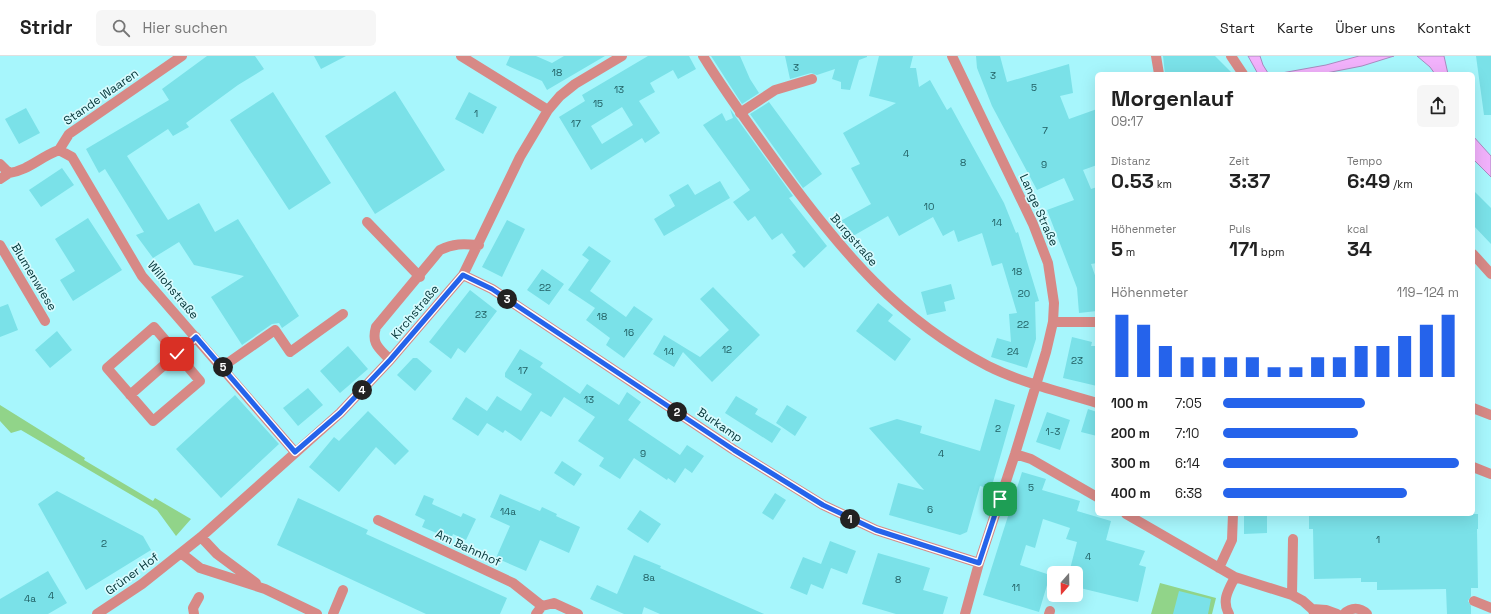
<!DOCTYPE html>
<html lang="de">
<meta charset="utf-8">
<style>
body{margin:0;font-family:"Space Grotesk",sans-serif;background:#f6f6f6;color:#222;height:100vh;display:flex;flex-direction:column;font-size:15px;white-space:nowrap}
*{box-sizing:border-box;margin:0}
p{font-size:13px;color:#767676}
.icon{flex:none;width:22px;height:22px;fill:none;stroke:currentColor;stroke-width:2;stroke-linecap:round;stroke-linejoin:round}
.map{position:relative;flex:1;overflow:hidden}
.drawer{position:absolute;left:1095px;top:16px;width:380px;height:444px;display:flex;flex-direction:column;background:#fff;border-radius:6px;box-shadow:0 4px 16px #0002}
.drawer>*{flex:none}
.needle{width:26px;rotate:200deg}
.tools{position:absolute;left:1047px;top:510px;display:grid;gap:8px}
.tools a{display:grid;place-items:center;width:36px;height:36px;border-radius:6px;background:#fff;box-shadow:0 4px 16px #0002;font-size:20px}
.pin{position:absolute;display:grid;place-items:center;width:34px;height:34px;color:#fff;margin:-17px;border-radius:8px;box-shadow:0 2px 6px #0006}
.km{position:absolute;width:20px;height:20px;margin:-10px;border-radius:50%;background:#222;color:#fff;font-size:11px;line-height:20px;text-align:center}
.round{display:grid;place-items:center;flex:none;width:42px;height:42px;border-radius:6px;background:#f6f6f6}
.summary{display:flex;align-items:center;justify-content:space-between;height:68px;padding:0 16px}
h1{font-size:22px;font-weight:700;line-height:30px}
.metrics{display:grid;grid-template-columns:repeat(3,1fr);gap:6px;height:68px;padding:4px 16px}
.metrics div{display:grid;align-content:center}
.metrics b{font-size:20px;font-weight:700}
.metrics small{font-size:11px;font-weight:400}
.metrics p{font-size:11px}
.chart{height:112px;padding:8px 16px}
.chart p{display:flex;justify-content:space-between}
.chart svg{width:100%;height:72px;margin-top:4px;stroke:#2563eb;stroke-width:6}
ul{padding:0 16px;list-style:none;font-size:13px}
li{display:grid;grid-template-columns:64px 48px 1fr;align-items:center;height:30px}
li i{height:10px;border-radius:5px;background:#2563eb}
header{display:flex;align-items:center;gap:24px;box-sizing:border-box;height:56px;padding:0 20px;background:#fff;border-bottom:1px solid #e0e0e0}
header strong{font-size:19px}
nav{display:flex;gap:22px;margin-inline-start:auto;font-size:14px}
.search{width:280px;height:36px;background:#f6f6f6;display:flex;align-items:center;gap:10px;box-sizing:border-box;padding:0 14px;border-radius:6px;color:#767676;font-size:15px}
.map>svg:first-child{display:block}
.green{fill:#91d489}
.water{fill:#f1b1fb;stroke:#a98bc0}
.building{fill:#7ae1e8;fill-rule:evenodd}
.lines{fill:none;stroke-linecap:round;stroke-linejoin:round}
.minor{stroke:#d78986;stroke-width:10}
.route-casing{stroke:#fff;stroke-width:8}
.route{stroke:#2563eb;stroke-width:5}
.labels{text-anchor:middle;stroke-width:3.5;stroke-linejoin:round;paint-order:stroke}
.number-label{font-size:10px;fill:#205e62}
.street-label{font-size:12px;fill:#023336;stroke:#d6fbfe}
</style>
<header>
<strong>Stridr</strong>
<div class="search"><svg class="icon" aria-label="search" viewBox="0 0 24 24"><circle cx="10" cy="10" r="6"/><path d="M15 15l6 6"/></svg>Hier suchen</div>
<nav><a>Start</a><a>Karte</a><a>Über uns</a><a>Kontakt</a></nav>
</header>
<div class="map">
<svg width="1491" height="558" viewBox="0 0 1491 558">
<rect width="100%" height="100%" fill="#a7f6fc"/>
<!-- green -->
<path class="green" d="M0,349L85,402L84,404L153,445L155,442L191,463L176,480L157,454L21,374L11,377L0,365Z
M1160,527L1216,542L1212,558H1151Z"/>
<!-- water -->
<path class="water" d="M1248,0H1260L1263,9L1268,17L1276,18L1326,9L1359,0H1394L1362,10L1321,18H1258Z
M1417,0H1444L1448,18H1435L1430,11Z
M1473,80L1491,100V121L1473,103Z"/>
<!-- building -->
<path class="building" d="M207,0H255L264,13L238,29L186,67L189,71L173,80L168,73L127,100L168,164L199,147L215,176L238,163L299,260L282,272L279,267L272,268L242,289L211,241L244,220L194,209L179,186L153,202L136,179L144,176L105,113L99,117L86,93L169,44L162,33Z
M314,0H346L321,13Z
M510,0H536L552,7L564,0H605L547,34L542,25L506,9Z
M648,0H689L696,13L678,23L673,14L650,27L655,36L639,45L660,77L645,87L642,82L591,114L559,61L585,45L582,39ZM622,51L633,69L602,88L591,70Z
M711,0H740L750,23L759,37L742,48Z
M785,0H867V1L859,4L850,34L841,33V26L832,23L835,13L817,19L811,17L790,23Z
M879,0H913L910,12H916L919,31L930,24L947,54L951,51L1004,147L1016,177L1018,176L1039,245L1035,246L1036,283L1027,312L991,301L997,282L1011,286L1009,258L1017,257L1002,207L992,210L982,177L958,186L954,174L943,180L933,161L899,180L888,160L846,184L837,167L871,148L851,112L860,108L843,77L896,47L869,40Z
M976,0H1000L1007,26L1069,8L1073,37L1060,40L1069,63L1097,53V109L1083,114L1091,133L1097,131V207L1091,208L1097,225V255L1079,257L1077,232L1047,154L1074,144L1064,122L1037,134L992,50L977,12Z
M1163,0H1215L1233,18H1165Z
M1476,0H1491V59H1484Z
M395,35L445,114L375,158L325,80Z
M273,36L331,127L289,154L230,64Z
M469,36L497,51L483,78L455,63Z
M769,46L822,118L803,132L750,58Z
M26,52L40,77L19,88L5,63Z
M730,53L793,140L789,142L827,190L804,212L792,199L796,196L782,177L772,184L755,160L748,165L733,146L750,134L703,69L722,57L726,65L733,62Z
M62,112L74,129L41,151L29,134Z
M720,125L730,142L664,180L654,163L675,150L669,139L688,128L695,139Z
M1473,134L1491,152V188L1473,169Z
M88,162L122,214L73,245L60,224L75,215L55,183Z
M507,164L525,173L502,221L482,211Z
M589,190L611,205L590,235L626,261L634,250L653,263L624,302L606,289L610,282L586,264L595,252L568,234L589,204L582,199Z
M542,213L564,228L549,249L527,234Z
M951,228L955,243L944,246L946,255L927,259L921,236Z
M713,231L760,279L712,326L683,296L674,311L653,298L664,279L700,301L729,274L700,243Z
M470,234L497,255L465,297L458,292L451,303L429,286Z
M878,247L893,259L888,265L911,283L895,305L856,275Z
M8,248L18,274L0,281V251Z
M57,275L72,294L50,312L35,294Z
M1072,281L1092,286L1091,290H1097V330L1063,322Z
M348,290L368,313L340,337L320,315Z
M520,293L543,307L540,311L580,338L587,328L619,349L627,336L641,346L628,364L680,399L687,389L704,400L692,417L685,412L675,427L668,422L667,424L634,402L620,423L599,410L604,402L578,385L595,361L564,341L551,361L541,355L521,385L505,374L503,377L487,367L478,380L452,363L466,341L487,355L497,340L521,355L532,338L505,321V317Z
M413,302H417L432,315L415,335L397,319Z
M308,332L323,349L298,370L283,352Z
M235,339L279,388L221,442L176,393Z
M736,340L758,353L755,358L781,373L772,387L725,357Z
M995,343L1015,349L991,433L980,430L967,476L960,479L889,459L898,427L924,434L869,372L897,363L922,370L920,377L980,395Z
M787,349L807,361L795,380L776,367Z
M1088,353L1097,356V380L1081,376Z
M368,355L409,395L395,409L376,391L339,436L309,411L334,381L339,385Z
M1047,356L1070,364L1060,394L1036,386Z
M562,405L582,418L574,430L554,417Z
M1022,416L1046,423L1042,434L1080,445L1077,455L1111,465L1106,484L1145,495L1139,509L1146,511L1138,546L1076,531V517H1069L1077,486L1066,483L1070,472L1043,463L1035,492L1026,489L1020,509L1050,519L1039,556L983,539Z
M57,435L143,480L151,494L86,534L38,448Z
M775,437L786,444L773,464L762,457Z
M500,438L540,455L542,451L557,458L556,460L580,471L569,497L540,484L526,515L496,502L510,470L490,461Z
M424,439L434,443L432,448L461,461L463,457L476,463L466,484L453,478L451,483L422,471L425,464L415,459Z
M298,442L368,474L366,478L507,542L500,558H426L277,489Z
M640,454L661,468L648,487L627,473Z
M1244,458H1267V477L1244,478Z
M1309,458H1478V473H1477L1478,532H1471V540L1468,545L1471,550V558H1447L1446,533L1377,534V526H1361V522L1314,523L1313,473H1309Z
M830,485L856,495L847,518L831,512L823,533L811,528L807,539L790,532L803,501L821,508Z
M878,497L930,512L923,534L948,541L943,558H896L862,548Z
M634,499L661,510L660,512L764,558H660L644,551L642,558H624L590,543L597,529L617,538Z
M48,515L67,547L48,558H0V543Z
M1179,535L1211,543L1208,558H1173Z"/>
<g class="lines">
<!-- minor -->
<path class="minor" d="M461,0L548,54
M703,0C728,41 756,78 784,117C843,197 898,263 988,310C1022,327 1061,336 1097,347
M952,0L1033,168L1048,207L1054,247L1053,266L1046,296L1015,398L979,507L965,558
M1156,0L1159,18
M1231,0L1243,18
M740,57L775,34L812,23
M59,94L69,78L182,0
M0,108L9,117C29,114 40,101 59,94L72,101L142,220L295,396
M0,123L9,117
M367,166L420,221
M0,189L45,265
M1473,198L1491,218
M463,219L492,233L734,394L823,449L876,474L979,507
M1053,266H1097
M154,271L200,325L153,365L107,312Z
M390,304C379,292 371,288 376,271L440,194C454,187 464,188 479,189
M222,311L275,274L290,296L343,258
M130,339L196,281
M1473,352L1491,359
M1015,398L1031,403L1097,441
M1473,411L1491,418
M1126,458L1235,521L1292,539L1303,545L1312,553L1315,558
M378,464L513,527L542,550
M201,481L217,498L256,527
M181,497L200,512L265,533L317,558
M1219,512L1232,484L1233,458
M1292,539L1293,483
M1474,545L1491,552
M1312,553L1326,554L1337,558
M97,558L142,528L201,481L340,357L390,304L463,219L520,101L548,54L560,40L575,28L622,0
M194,558L193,552L199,541
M333,558L343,534
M536,558L542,550L554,547L578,558
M1049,558L1050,555
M1229,558C1221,544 1229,533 1235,521
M1344,558C1351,551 1360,551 1367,558"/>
</g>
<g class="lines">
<defs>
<path id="route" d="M177,298L196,281L295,396L340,357L390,304L463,219L492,233L734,394L823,449L876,474L979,507L1000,443"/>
</defs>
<!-- route casing -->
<use href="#route" class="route-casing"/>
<!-- route -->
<use href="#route" class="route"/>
</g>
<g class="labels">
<!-- number labels -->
<g class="number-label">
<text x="796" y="15">3</text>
<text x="557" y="20">18</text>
<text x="993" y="23">3</text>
<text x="1034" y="35">5</text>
<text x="619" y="37">13</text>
<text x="598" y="51">15</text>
<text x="476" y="61">1</text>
<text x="576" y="71">17</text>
<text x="1045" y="78">7</text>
<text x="906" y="101">4</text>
<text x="963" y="110">8</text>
<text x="1044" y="112">9</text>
<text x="929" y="154">10</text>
<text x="997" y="170">14</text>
<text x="1017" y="219">18</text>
<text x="545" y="235">22</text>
<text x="1024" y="241">20</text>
<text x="481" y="262">23</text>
<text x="602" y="264">18</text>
<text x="1023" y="272">22</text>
<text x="629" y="280">16</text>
<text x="727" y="297">12</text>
<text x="669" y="299">14</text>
<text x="1013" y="299">24</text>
<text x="1077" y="308">23</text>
<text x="523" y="318">17</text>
<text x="589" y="347">13</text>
<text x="998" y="376">2</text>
<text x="1053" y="379">1-3</text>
<text x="643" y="401">9</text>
<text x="941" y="401">4</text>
<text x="1031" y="435">5</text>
<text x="930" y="457">6</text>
<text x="508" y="459">14a</text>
<text x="1378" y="487">1</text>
<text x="104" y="491">2</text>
<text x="1088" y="504">4</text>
<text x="649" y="525">8a</text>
<text x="898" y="527">8</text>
<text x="1016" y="535">11</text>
<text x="51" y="543">4</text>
<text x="30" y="546">4a</text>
</g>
<!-- street labels -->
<g class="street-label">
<text transform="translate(101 41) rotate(-35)" y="4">Stande Waaren</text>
<text transform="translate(1039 154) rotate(66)" y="4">Lange Straße</text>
<text transform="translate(854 184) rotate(49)" y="4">Burgstraße</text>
<text transform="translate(34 221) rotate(59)" y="4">Blumenwiese</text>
<text transform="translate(173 234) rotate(50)" y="4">Willohstraße</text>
<text transform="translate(415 256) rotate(-50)" y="4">Kirchstraße</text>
<text transform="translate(720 369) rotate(34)" y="4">Burkamp</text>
<text transform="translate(468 492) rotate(25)" y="4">Am Bahnhof</text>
<text transform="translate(132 518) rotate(-36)" y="4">Grüner Hof</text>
</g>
</g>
</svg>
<div class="tools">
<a><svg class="needle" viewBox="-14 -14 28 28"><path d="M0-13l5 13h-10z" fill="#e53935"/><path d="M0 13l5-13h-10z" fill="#767676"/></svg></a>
</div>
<div class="pin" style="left:1000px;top:443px;background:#1e9e55"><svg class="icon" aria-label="arrive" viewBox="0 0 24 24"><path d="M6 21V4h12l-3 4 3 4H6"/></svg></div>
<div class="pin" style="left:177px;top:298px;background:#d93025"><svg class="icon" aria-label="check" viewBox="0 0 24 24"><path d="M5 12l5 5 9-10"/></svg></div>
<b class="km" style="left:850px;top:463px">1</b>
<b class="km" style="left:677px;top:356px">2</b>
<b class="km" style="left:507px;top:243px">3</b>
<b class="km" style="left:362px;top:334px">4</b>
<b class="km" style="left:223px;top:311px">5</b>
<section class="drawer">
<div class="summary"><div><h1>Morgenlauf</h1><p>09:17</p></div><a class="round"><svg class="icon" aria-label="share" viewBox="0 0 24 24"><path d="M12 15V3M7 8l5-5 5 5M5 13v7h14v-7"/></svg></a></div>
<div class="metrics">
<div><p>Distanz</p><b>0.53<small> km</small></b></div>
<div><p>Zeit</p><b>3:37</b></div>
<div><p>Tempo</p><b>6:49<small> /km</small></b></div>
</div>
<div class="metrics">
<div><p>Höhenmeter</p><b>5<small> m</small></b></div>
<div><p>Puls</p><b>171<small> bpm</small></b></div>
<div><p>kcal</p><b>34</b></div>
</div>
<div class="chart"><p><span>Höhenmeter</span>119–124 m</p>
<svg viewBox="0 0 160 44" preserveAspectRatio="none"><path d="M5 44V6M15 44V12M25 44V25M35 44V32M45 44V32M55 44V32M65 44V32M75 44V38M85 44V38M95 44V32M105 44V32M115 44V25M125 44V25M135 44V19M145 44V12M155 44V6"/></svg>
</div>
<ul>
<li><b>100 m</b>7:05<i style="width:60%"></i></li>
<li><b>200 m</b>7:10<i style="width:57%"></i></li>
<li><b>300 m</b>6:14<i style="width:100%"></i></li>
<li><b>400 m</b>6:38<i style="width:78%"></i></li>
</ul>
</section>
</div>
